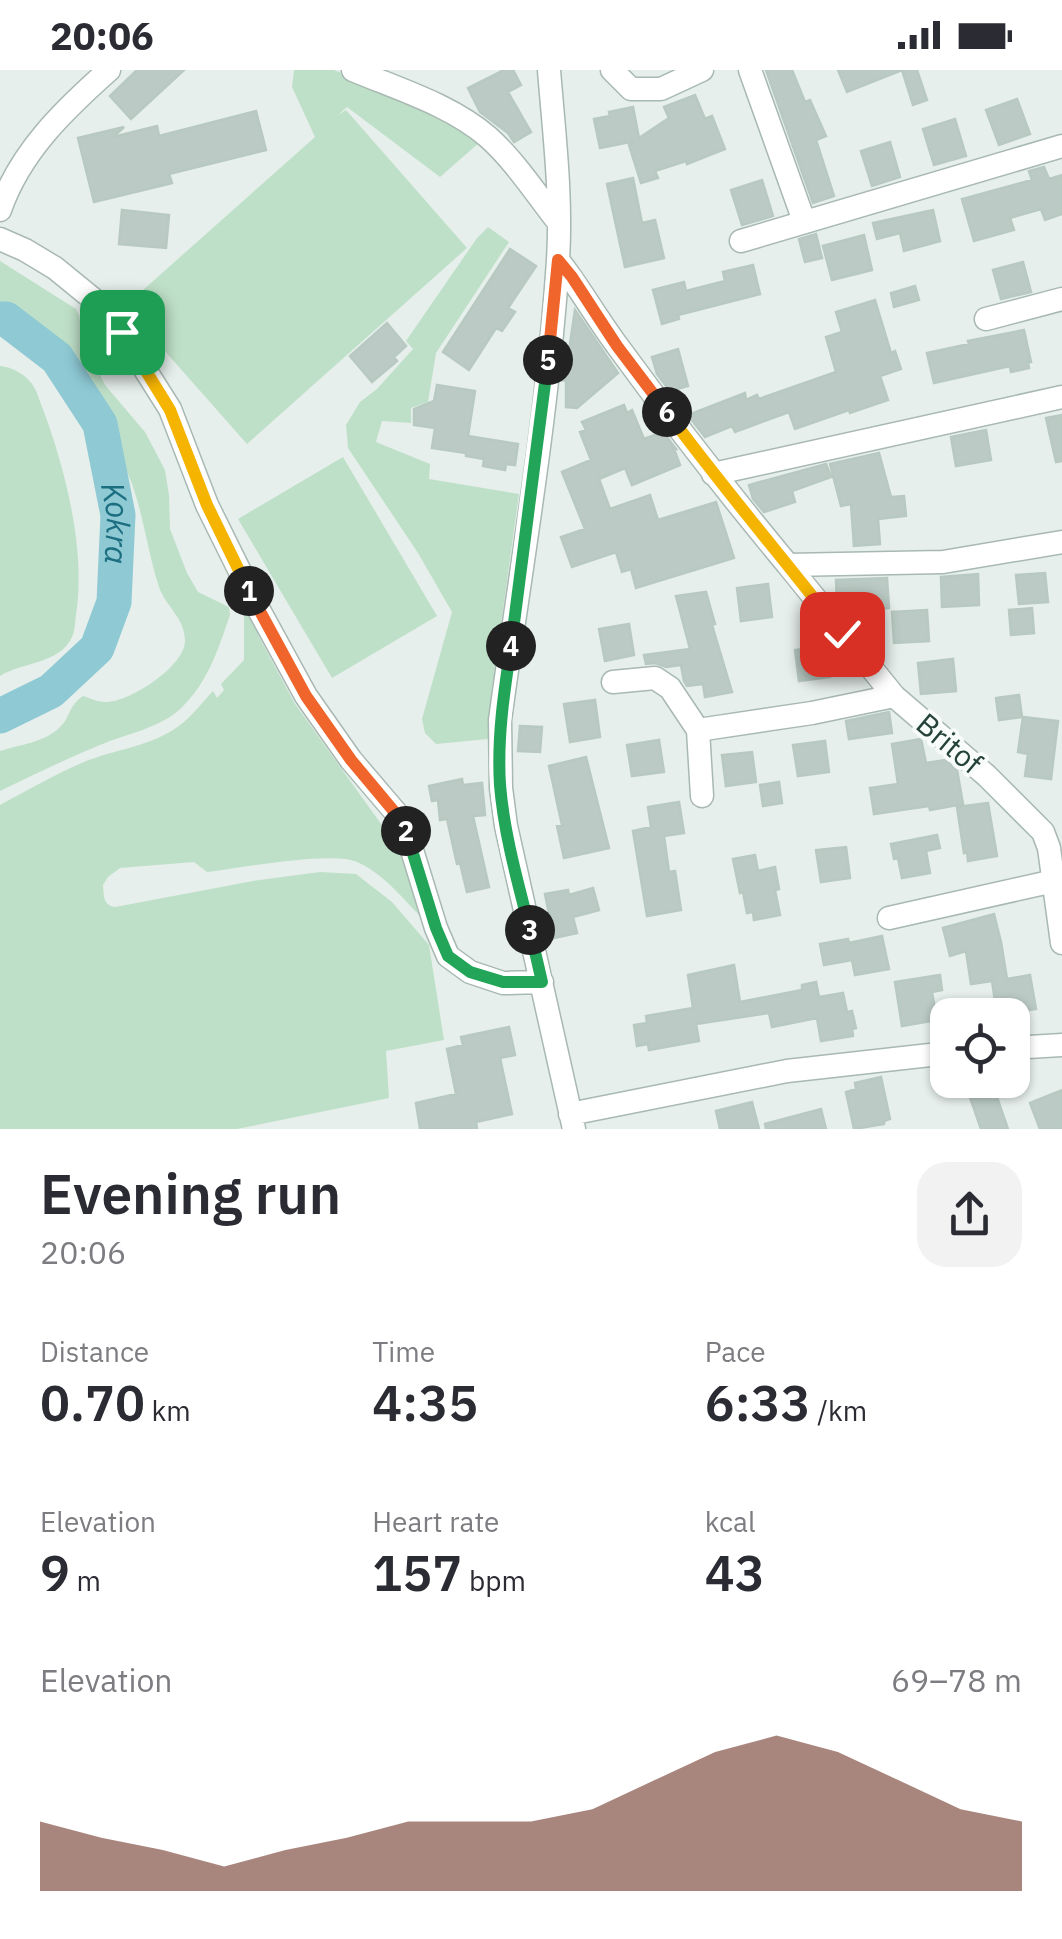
<!DOCTYPE html>
<meta charset="utf-8">
<style>
body{margin:0;font-family:"IBM Plex Sans",sans-serif;background:#f2f2f3;color:#2b2b33;height:100vh;display:flex;flex-direction:column;font-size:38px;white-space:nowrap}
*{box-sizing:border-box;margin:0}
p{font-size:32px;color:#7c7c81}
.icon{flex:none;width:55px;height:55px;fill:none;stroke:currentColor;stroke-width:2;stroke-linecap:round;stroke-linejoin:round}
.map{position:relative;height:1059px;overflow:hidden}
.panel{display:flex;flex-direction:column;background:#fff;flex:1}
.panel>*{flex:none}
.controls{position:absolute;left:930px;top:928px;display:grid;gap:20px}
.controls a{display:grid;place-items:center;width:100px;height:100px;border-radius:20px;background:#fff;box-shadow:0 2px 8px #0004;font-size:50px}
.pin{position:absolute;display:grid;place-items:center;width:85px;height:85px;color:#fff;margin:-42px;border-radius:20px;box-shadow:0 5px 15px #0006}
.km{position:absolute;width:50px;height:50px;margin:-25px;border-radius:50%;background:#222;color:#fff;font-size:28px;line-height:50px;text-align:center}
.round{display:grid;place-items:center;flex:none;width:105px;height:105px;border-radius:30px;background:#f2f2f3}
.head{display:flex;align-items:center;justify-content:space-between;height:170px;padding:0 40px}
h1{font-size:55px;font-weight:600;line-height:75px}
.stats{display:grid;grid-template-columns:repeat(3,1fr);gap:15px;height:170px;padding:10px 40px}
.stats div{display:grid;align-content:center}
.stats b{font-size:50px;font-weight:600}
.stats small{font-size:28px;font-weight:400}
.stats p{font-size:28px}
.chart{height:280px;padding:20px 40px}
.chart p{display:flex;justify-content:space-between}
.chart svg{width:100%;height:180px;margin-top:10px;fill:#855347;opacity:.7}
.status{display:flex;justify-content:space-between;align-items:center;height:70px;padding:0 50px;background:#fff;direction:ltr}
.status svg{height:28px;fill:currentColor}
.map>svg:first-child{display:block}
.green{fill:#bfe0c8}
.lines{fill:none;stroke-linecap:round;stroke-linejoin:round}
.river{stroke:#8ec9d4;stroke-width:35}
.building{fill:#bbcac4;stroke:#b8c9c2;stroke-width:2.5}
.minor-casing{stroke:#a8b8b2;stroke-width:25}
.minor{stroke:#fff;stroke-width:22}
.split-1-casing{stroke:#fff;stroke-width:20}
.split-2-casing{stroke:#fff;stroke-width:20}
.split-3-casing{stroke:#fff;stroke-width:20}
.split-4-casing{stroke:#fff;stroke-width:20}
.split-5-casing{stroke:#fff;stroke-width:20}
.split-6-casing{stroke:#fff;stroke-width:20}
.split-7-casing{stroke:#fff;stroke-width:20}
.split-1{stroke:#f5b400;stroke-width:12}
.split-2{stroke:#f0652b;stroke-width:12}
.split-3{stroke:#22a559;stroke-width:12}
.split-4{stroke:#22a559;stroke-width:12}
.split-5{stroke:#22a559;stroke-width:12}
.split-6{stroke:#f0652b;stroke-width:12}
.split-7{stroke:#f5b400;stroke-width:12}
.labels{text-anchor:middle;stroke-width:8;stroke-linejoin:round;paint-order:stroke}
.street-label{font-size:30px;fill:#24423a;stroke:#f7fbf9}
.water-label{font-size:32px;font-style:italic;fill:#1c6f80;stroke:#f7fbf9}
</style>
<div class="status"><b>20:06</b><svg viewBox="0 0 49 12"><path d="M0 12V9h3v3zM5 12V6h3v6zM10 12V3h3v9zM15 12V0h3v12zM26 1h20v11H26zM47 4h2v5h-2z"/></svg></div>
<div class="map">
<svg width="1062" height="1059" viewBox="0 0 1062 1059">
<rect width="100%" height="100%" fill="#e6efeb"/>
<!-- green -->
<path class="green" d="M294,0H334L392,23L458,55L480,72L440,107L347,37L338,45L346,40L467,178L247,374L125,236L315,67L292,17Z
M488,157L509,172L436,283L428,332L411,338V353L382,351L376,372L430,394L429,409L519,424L491,626L488,669L436,674L425,663L422,649L452,542L418,483L348,378L346,355L360,332L377,319L413,279L406,271L477,168Z
M0,191L76,239L79,245L83,270L105,315L145,362L165,400L169,425L170,459L187,503L198,522L229,537L230,545C218,580 207,615 178,641C158,658 124,665 100,675C66,689 33,705 0,721V681C19,675 46,672 60,657C71,646 68,636 83,626C89,628 98,632 105,632C129,633 185,596 185,571C185,548 166,537 159,517C148,483 144,448 132,414C114,362 51,262 0,242Z
M0,296C12,297 25,304 32,314C38,322 40,333 44,342C66,402 86,481 76,545C75,552 75,561 72,567C60,594 22,592 0,606Z
M343,387L437,546L332,608L238,449Z
M244,545L253,547L259,567L295,634L384,758L407,795L423,849C404,830 383,803 357,792C330,781 241,798 207,802L194,792L120,798L108,807L103,815C104,826 103,835 115,837L253,811L320,802L356,804L392,832L429,875L444,970L386,981L389,1028L237,1059H0V735C28,720 55,704 84,692C113,680 146,677 173,660C188,651 201,634 213,621L217,628L224,620L221,614L244,590Z"/>
<g class="lines">
<!-- river -->
<path class="river" id="s1" d="M0,249H6L57,288L100,354L118,445L114,532L97,578L51,621L0,646"/>
</g>
<!-- building -->
<path class="building" d="M137,0H184L131,49L110,26Z
M504,0H513L521,15L508,22L531,62L514,72L508,63L480,42L468,18Z
M766,0H792L805,32L810,30L826,66L816,70L834,126L813,133Z
M838,0H900V1L847,22Z
M902,0H917L927,30L913,35Z
M695,25L705,49L712,46L725,79L687,94L686,91L655,101L658,108L641,113L629,75L635,71L600,78L594,49L610,46L609,42L633,37L639,68L669,48L664,37Z
M1017,29L1030,64L999,75L986,40Z
M256,41L266,80L169,104L172,113L94,132L78,68L124,57L113,67L157,56L159,66Z
M955,49L966,86L934,95L923,59Z
M890,72L900,107L872,116L861,81Z
M1044,97L1049,109L1062,105V144L1045,150L1041,139L1010,148L1014,160L974,171L962,129L1032,110L1029,101Z
M633,108L642,153L655,150L664,188L625,197L607,114Z
M762,110L773,146L742,155L731,120Z
M122,140L169,145L166,178L119,174Z
M933,140L940,171L904,181L900,163L877,169L873,153Z
M816,164L822,188L805,192L799,169Z
M864,165L872,200L832,210L823,176Z
M510,179L536,196L508,238L515,242L502,261L496,258L469,300L443,282Z
M1023,192L1031,222L1001,229L993,200Z
M753,195L760,224L678,245L679,249L662,254L653,220L684,212L686,221L725,211L723,202Z
M915,216L919,230L894,237L891,223Z
M875,230L891,283L895,281L901,299L880,306L888,330L850,343L849,340L795,359L789,342L735,362L732,356L705,367L688,345L745,323L746,330L757,325L759,329L836,302L826,267L842,262L836,242Z
M575,240L618,303L577,338L566,337V311L562,310L564,294H567Z
M387,253L406,276L394,287L397,291L372,312L350,286Z
M1024,260L1031,292H1028L1029,298L1011,302L1010,296L934,313L927,283L969,274L968,271Z
M678,279L688,316L670,321L657,304L652,287Z
M437,315L475,321L468,366L518,374L515,395L506,394L505,400L483,396L484,389L466,386V383L432,378L435,358L414,355V339L434,331Z
M624,335L627,343L632,340L644,369L663,362L676,379H674L680,395L632,415L625,398L599,409L610,439L650,425L658,450L716,432L734,488L636,518L631,499L622,502L616,482L572,497L561,467L585,459L562,402L591,390L580,362L586,360L582,352Z
M1062,345V391L1056,392L1046,348Z
M986,360L991,390L956,396L951,367Z
M879,383L891,427L904,426L906,446L878,449L880,474L854,476L851,434L841,436L830,394Z
M826,394L831,407L792,421L795,432L764,442L753,429L749,415Z
M1045,503L1048,532L1019,534L1016,505Z
M978,504L979,535L942,537L941,507Z
M887,508L889,538L844,541L837,532L836,510Z
M768,514L772,547L741,551L737,518Z
M706,522L715,554L712,555L732,622L705,627L703,614L687,616L684,611L681,595L666,597L655,593L646,594L644,585L690,579L676,526Z
M1032,538L1034,563L1011,565L1009,540Z
M927,540L929,571L894,573L892,542Z
M629,554L634,585L605,591L599,559Z
M827,576L830,607L799,611L795,580Z
M953,589L956,621L921,624L918,593Z
M1019,625L1022,647L999,650L996,628Z
M595,630L600,667L570,672L564,634Z
M889,642L892,663L849,669L846,651Z
M1023,647L1058,651L1051,709L1025,706L1028,684L1018,682Z
M520,656L542,657L540,682L518,681Z
M921,669L926,693L945,690L957,700L963,734L930,740L929,736L874,744L870,718L898,714L892,674Z
M659,670L664,702L632,706L627,675Z
M825,671L829,702L798,706L793,675Z
M752,682L756,712L726,716L722,685Z
M586,687L609,778L564,788L557,756L562,755L549,696Z
M462,709L463,715L482,713L485,745L473,746L489,817L467,822L460,793L457,794L447,749L440,750L438,730L432,731L429,716Z
M779,712L782,733L763,736L760,715Z
M679,732L684,763L664,766L669,802L675,801L681,840L647,846L633,761L651,757L648,737Z
M988,733L997,786L968,791L967,782L964,783L957,737Z
M937,765L940,778L926,781L930,803L902,808L898,788L894,789L891,774Z
M846,777L850,808L821,812L816,780Z
M755,785L758,801L775,797L779,819L775,820L780,845L754,850L753,842L747,843L743,822L740,823L733,789Z
M593,818L599,840L573,847L577,863L554,868L545,824L568,820L569,825Z
M994,844L1001,872L1007,909L1030,905L1036,939L997,945L992,911L971,914L966,881L950,886L943,858Z
M882,866L889,899L855,905L852,890L824,895L820,874L848,869L849,873Z
M734,895L740,932L802,920V915L816,912L819,927L843,923L847,942L852,941L856,958L852,959L853,966L821,971L817,948L772,957L769,943L696,954L699,971L649,980L648,974L637,976L634,955L647,953L646,946L693,938L688,905Z
M940,905L942,920L932,922L937,950L902,956L895,912Z
M509,957L515,985L500,988L512,1044L476,1052L477,1059H420L416,1033L456,1024L447,979L463,975L461,967Z
M881,1007L890,1049L884,1051V1054L854,1059L846,1022L856,1019L855,1013Z
M964,1010H991L1008,1059H981Z
M1062,1020V1059H1040L1030,1033Z
M752,1032L759,1059H720L716,1041Z
M821,1039L826,1059H766L765,1054Z"/>
<g class="lines">
<defs>
<path id="minor" d="M353,0C398,19 451,35 488,67C515,91 536,124 559,153
M549,0C554,63 562,126 558,190C548,344 521,497 500,650L501,718L506,756L574,1059
M612,0L631,19H661L702,0
M750,0L804,151
M0,140C20,82 64,40 109,0
M0,169L25,180L55,198L93,229L122,263L170,339L207,435L259,540L306,626L351,690L403,751L436,858L448,886L470,902L503,913L542,912
M741,171L1062,76
M558,190C580,218 597,249 619,278C673,352 729,424 788,495L943,492L1062,472
M986,249L1062,229
M713,404L1062,327
M788,495L894,626L987,706L1043,762L1049,778L1062,873
M613,612L655,608L670,618L698,660
M702,726L698,660L812,643L894,626
M889,848L1054,811
M1012,978L1062,975
M570,1044L787,1001L948,983"/>
</defs>
<!-- minor casing -->
<use href="#minor" class="minor-casing"/>
<!-- minor -->
<use href="#minor" class="minor"/>
</g>
<g class="lines">
<defs>
<path id="split-1" d="M122,262L170,340L207,435L249,521"/>
<path id="split-2" d="M249,521L306,626L351,690L402,751L406,761"/>
<path id="split-3" d="M406,761L436,858L448,886L470,902L503,912H542L530,860"/>
<path id="split-4" d="M511,576C504,622 497,668 500,715C504,764 518,813 530,860"/>
<path id="split-5" d="M511,576L548,290"/>
<path id="split-6" d="M548,290L558,190L572,207L617,276L667,342"/>
<path id="split-7" d="M667,342C723,418 784,489 842,564"/>
</defs>
<!-- split-1 casing -->
<use href="#split-1" class="split-1-casing"/>
<!-- split-2 casing -->
<use href="#split-2" class="split-2-casing"/>
<!-- split-3 casing -->
<use href="#split-3" class="split-3-casing"/>
<!-- split-4 casing -->
<use href="#split-4" class="split-4-casing"/>
<!-- split-5 casing -->
<use href="#split-5" class="split-5-casing"/>
<!-- split-6 casing -->
<use href="#split-6" class="split-6-casing"/>
<!-- split-7 casing -->
<use href="#split-7" class="split-7-casing"/>
<!-- split-1 -->
<use href="#split-1" class="split-1"/>
<!-- split-2 -->
<use href="#split-2" class="split-2"/>
<!-- split-3 -->
<use href="#split-3" class="split-3"/>
<!-- split-4 -->
<use href="#split-4" class="split-4"/>
<!-- split-5 -->
<use href="#split-5" class="split-5"/>
<!-- split-6 -->
<use href="#split-6" class="split-6"/>
<!-- split-7 -->
<use href="#split-7" class="split-7"/>
</g>
<g class="labels">
<!-- street labels -->
<g class="street-label">
<text transform="translate(949 674) rotate(40)" y="10">Britof</text>
</g>
<!-- water labels -->
<g class="water-label">
<text dy="11" stroke="none"><textPath href="#s1" startOffset="250">Kokra</textPath></text>
</g>
</g>
</svg>
<div class="controls">
<a><svg class="icon" aria-label="locate" viewBox="0 0 24 24"><circle cx="12" cy="12" r="6"/><path d="M12 2v4M12 18v4M2 12h4M18 12h4"/></svg></a>
</div>
<div class="pin" style="left:122px;top:262px;background:#1e9e55"><svg class="icon" aria-label="arrive" viewBox="0 0 24 24"><path d="M6 21V4h12l-3 4 3 4H6"/></svg></div>
<div class="pin" style="left:842px;top:564px;background:#d93025"><svg class="icon" aria-label="check" viewBox="0 0 24 24"><path d="M5 12l5 5 9-10"/></svg></div>
<b class="km" style="left:249px;top:521px">1</b>
<b class="km" style="left:406px;top:761px">2</b>
<b class="km" style="left:530px;top:860px">3</b>
<b class="km" style="left:511px;top:576px">4</b>
<b class="km" style="left:548px;top:290px">5</b>
<b class="km" style="left:667px;top:342px">6</b>
</div>
<section class="panel">
<div class="head"><div><h1>Evening run</h1><p>20:06</p></div><a class="round"><svg class="icon" aria-label="share" viewBox="0 0 24 24"><path d="M12 15V3M7 8l5-5 5 5M5 13v7h14v-7"/></svg></a></div>
<div class="stats">
<div><p>Distance</p><b>0.70<small> km</small></b></div>
<div><p>Time</p><b>4:35</b></div>
<div><p>Pace</p><b>6:33<small> /km</small></b></div>
</div>
<div class="stats">
<div><p>Elevation</p><b>9<small> m</small></b></div>
<div><p>Heart rate</p><b>157<small> bpm</small></b></div>
<div><p>kcal</p><b>43</b></div>
</div>
<div class="chart"><p><span>Elevation</span>69–78 m</p>
<svg viewBox="0 0 160 44" preserveAspectRatio="none"><path d="M0 44V27L10 31L20 34L30 38L40 34L50 31L60 27L70 27L80 27L90 24L100 17L110 10L120 6L130 10L140 17L150 24L160 27V44z"/></svg>
</div>
</section>
